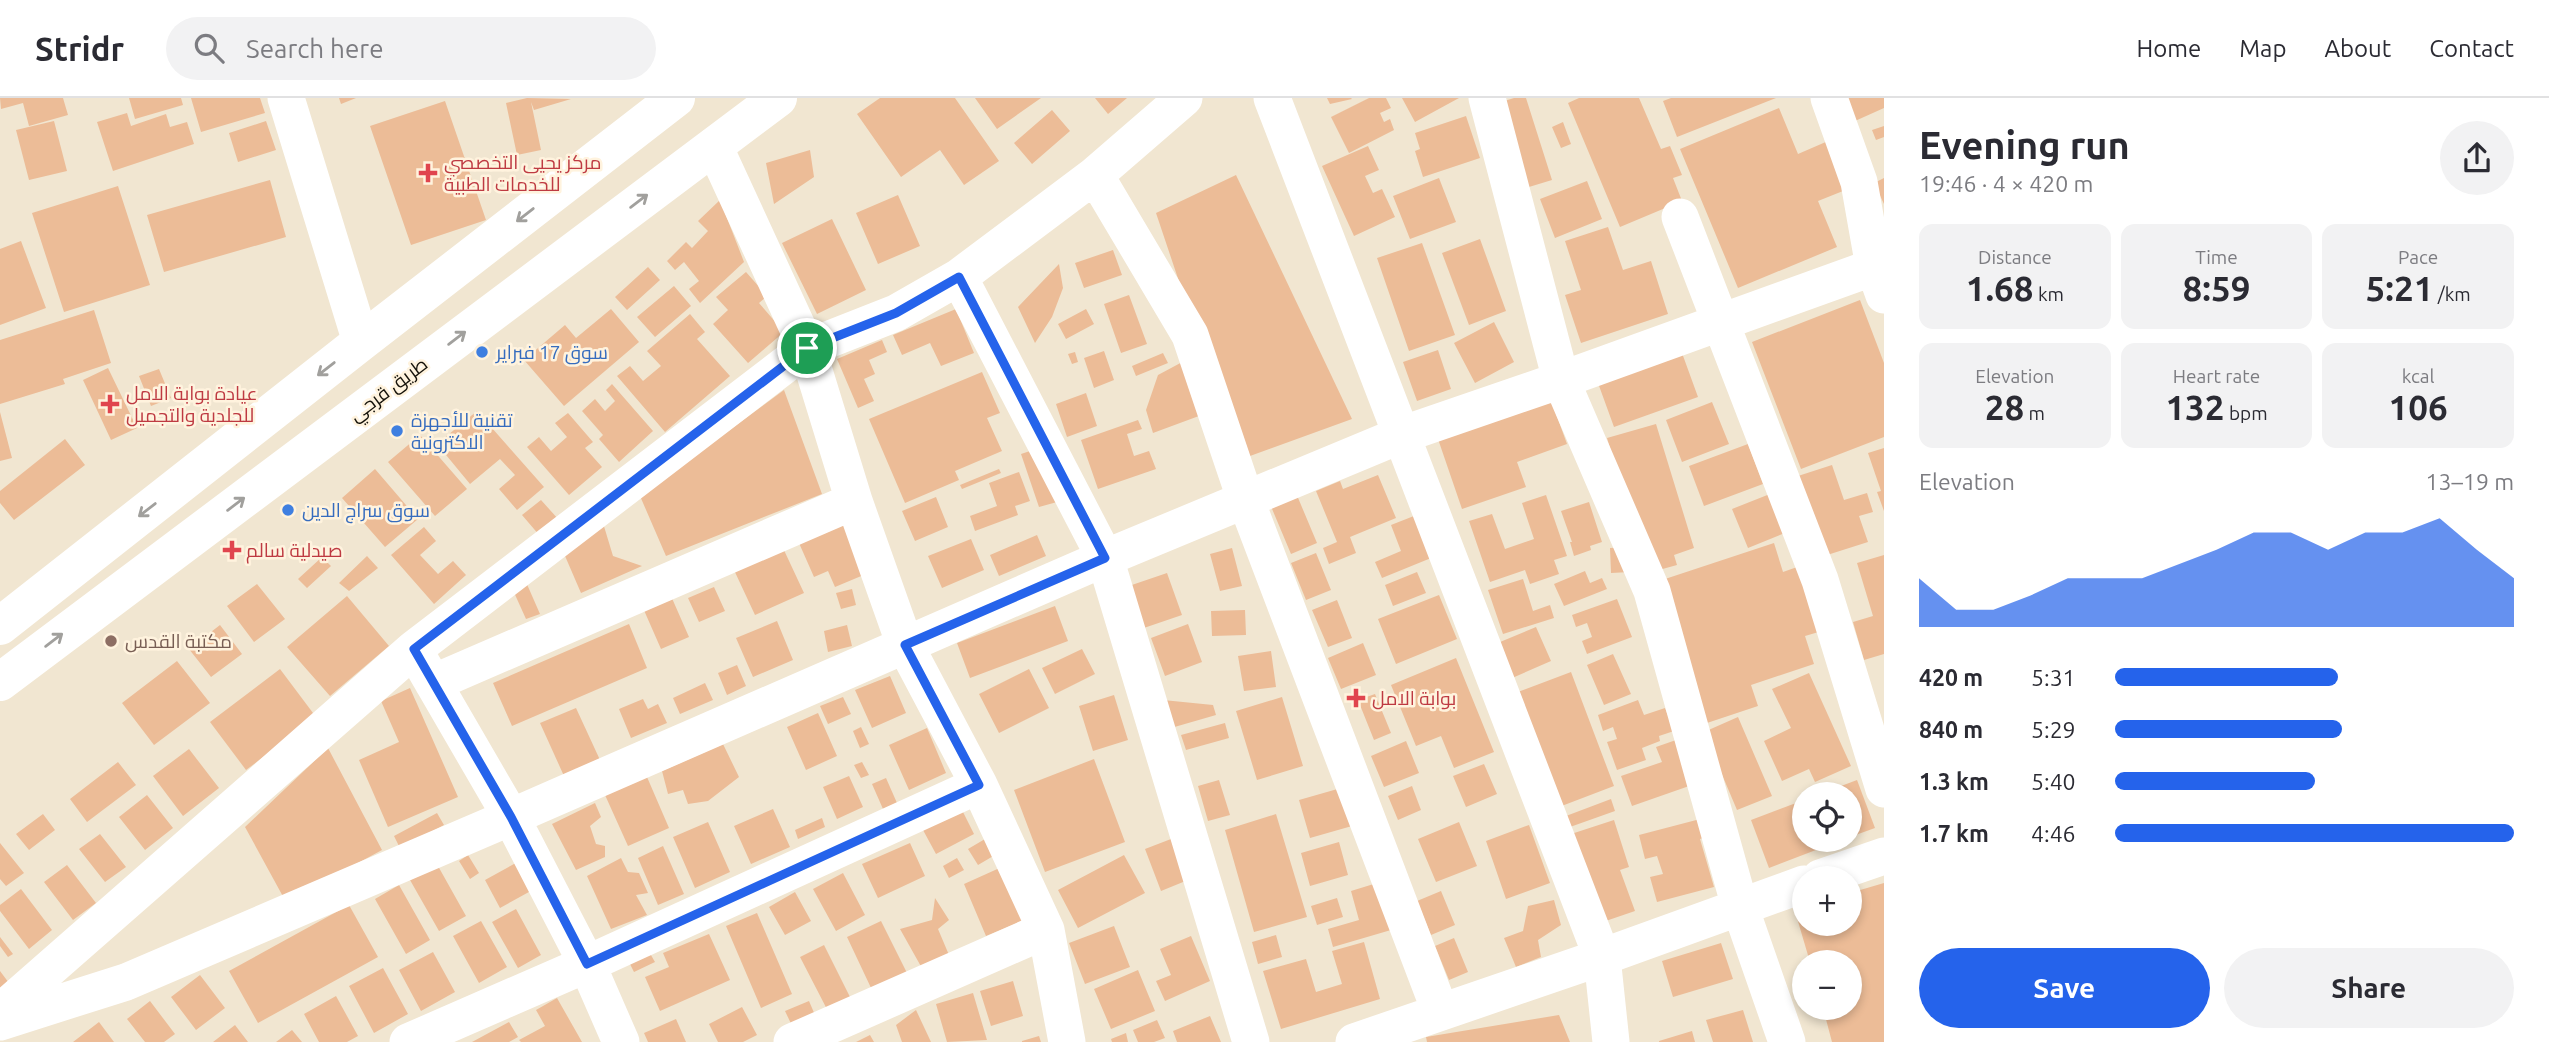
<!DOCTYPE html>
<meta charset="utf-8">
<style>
body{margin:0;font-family:Ubuntu,Cairo,sans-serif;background:#f2f2f3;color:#2b2b33;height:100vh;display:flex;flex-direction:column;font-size:26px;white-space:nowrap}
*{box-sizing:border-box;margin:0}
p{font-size:23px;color:#7c7c81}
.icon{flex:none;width:38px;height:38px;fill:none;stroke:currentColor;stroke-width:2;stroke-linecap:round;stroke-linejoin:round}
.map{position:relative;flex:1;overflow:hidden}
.sheet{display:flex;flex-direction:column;background:#fff;width:665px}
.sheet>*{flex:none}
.tools{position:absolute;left:1792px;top:684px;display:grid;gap:14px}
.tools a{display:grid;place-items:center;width:70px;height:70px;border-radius:50%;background:#fff;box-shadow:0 4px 10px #0003;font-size:35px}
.pin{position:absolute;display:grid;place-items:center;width:60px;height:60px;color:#fff;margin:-30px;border:4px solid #fff;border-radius:50%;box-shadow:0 2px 7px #0007}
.round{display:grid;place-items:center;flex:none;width:74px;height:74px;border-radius:37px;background:#f2f2f3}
.summary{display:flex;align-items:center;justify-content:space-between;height:119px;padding:0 35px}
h1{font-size:38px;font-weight:600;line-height:52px}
.metrics{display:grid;grid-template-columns:repeat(3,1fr);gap:10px;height:119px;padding:7px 35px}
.metrics div{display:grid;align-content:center;border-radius:14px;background:#f2f2f3;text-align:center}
.metrics b{font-size:35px;font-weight:600}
.metrics small{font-size:19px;font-weight:400}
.metrics p{font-size:19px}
.chart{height:196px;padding:14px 35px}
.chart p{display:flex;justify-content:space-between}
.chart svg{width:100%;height:126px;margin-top:7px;fill:#2563eb;opacity:.7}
.primary-button{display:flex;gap:14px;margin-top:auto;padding:14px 35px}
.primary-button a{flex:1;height:80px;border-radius:42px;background:#2563eb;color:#fff;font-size:28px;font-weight:600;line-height:80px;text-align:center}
.primary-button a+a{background:#f2f2f3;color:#2b2b33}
ul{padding:0 35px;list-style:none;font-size:23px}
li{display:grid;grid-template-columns:112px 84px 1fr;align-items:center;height:52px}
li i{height:18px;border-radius:9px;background:#2563eb}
header{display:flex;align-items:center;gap:42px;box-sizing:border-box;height:98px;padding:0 35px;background:#fff;border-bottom:2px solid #e1e1e2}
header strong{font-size:33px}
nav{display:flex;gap:38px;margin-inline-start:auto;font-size:24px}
.search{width:490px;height:63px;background:#f2f2f3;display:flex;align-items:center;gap:18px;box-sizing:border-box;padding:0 24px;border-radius:38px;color:#7c7c81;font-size:26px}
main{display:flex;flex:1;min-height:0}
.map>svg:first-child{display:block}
.building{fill:#ecbc97}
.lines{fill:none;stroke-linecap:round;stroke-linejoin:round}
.street{stroke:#fff;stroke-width:37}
.highway{stroke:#fff;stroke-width:38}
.oneway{stroke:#a1a09d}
.route-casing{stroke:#fff;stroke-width:14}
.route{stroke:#2563eb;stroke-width:9}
.health-dot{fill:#e0444e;stroke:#fff3de;stroke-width:2.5}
.shop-dot{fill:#3f7fe0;stroke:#fff3de;stroke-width:2.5}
.education-dot{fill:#8d6e63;stroke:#fff3de;stroke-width:2.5}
.labels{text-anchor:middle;stroke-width:5;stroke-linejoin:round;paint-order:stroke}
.health-label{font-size:19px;fill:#be3a42;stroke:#fff3de;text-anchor:start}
.shop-label{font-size:19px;fill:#366cbe;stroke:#fff3de;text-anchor:start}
.street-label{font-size:19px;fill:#141109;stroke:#fff3de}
.education-label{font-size:19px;fill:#785e54;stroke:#fff3de;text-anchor:start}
</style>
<header>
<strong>Stridr</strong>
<div class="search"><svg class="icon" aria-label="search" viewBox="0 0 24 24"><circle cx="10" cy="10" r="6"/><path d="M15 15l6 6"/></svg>Search here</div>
<nav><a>Home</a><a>Map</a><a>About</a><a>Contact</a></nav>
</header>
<main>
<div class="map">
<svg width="1884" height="944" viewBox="0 0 1884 944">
<rect width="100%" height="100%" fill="#f1e6d1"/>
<!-- building -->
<path class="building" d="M0,0H63L68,17L29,28L23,5L1,11Z
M129,0H181L183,7L135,21Z
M191,0H260L265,15L201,34Z
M339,0H356L341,6Z
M527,0L571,1L534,12L531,4L541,52L517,57L506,5Z
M880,0H955L999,63L964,87L940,52L901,79L857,16Z
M975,0H1041L997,31Z
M1095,0H1127L1108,16Z
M1327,0H1351L1352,1L1330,6Z
M1369,0H1386L1391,10L1380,15L1384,24L1390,21L1394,32L1349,55L1331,19Z
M1402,0H1459L1415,24Z
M1514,0H1526L1552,82L1522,91L1495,6Z
M1579,0H1639L1661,51L1670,48L1682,77L1673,80L1682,103L1620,129L1568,5Z
M1671,0H1776L1677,39L1663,3Z
M1844,0H1884V10L1855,23Z
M445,3L486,122L411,147L370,28Z
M1779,10L1798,56L1828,43L1848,91L1818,103L1837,149L1738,190L1680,51Z
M1052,12L1070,33L1032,66L1014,45Z
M127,15L131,28L166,16L170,29L187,24L194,46L113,73L97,24Z
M1466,18L1480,60L1423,79L1415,53L1420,51L1415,35Z
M54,23L67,73L29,82L16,32Z
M266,23L276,52L238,64L229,35Z
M1563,24L1571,46L1561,50L1552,29Z
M1884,28V39L1876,42L1872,32Z
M1368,48L1379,72L1365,78L1373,95L1382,91L1395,119L1354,138L1322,68Z
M810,52L814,79L774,106L766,65Z
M1236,77L1352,321L1239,362L1156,115Z
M1439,80L1456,124L1410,141L1393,98Z
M1884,80V106L1874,85Z
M270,82L286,139L164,174L147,117Z
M1587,83L1602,121L1555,140L1540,101Z
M118,88L150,187L64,214L32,115Z
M898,97L920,148L878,166L856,115Z
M720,102L744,164L700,205L689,191L699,183L684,164L675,172L667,163L686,144L692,150L708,133L698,123Z
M832,121L866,192L817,216L782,145Z
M1608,129L1623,172L1651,163L1668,216L1581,245L1565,197L1581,192L1565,143Z
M1480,141L1506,213L1469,227L1442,155Z
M21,143L46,210L0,227V151Z
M1422,145L1455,237L1409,253L1377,160Z
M1113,152L1122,177L1084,190L1075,165Z
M1059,166L1063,190L1052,219L1035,245L1018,209Z
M648,169L660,182L627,212L615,199Z
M746,174L767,198L759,205L784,234L748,265L713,226L728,212L716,199Z
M674,188L691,208L655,239L637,219Z
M1129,197L1147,246L1121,255L1104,206Z
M1860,202L1884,265V339L1801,371L1752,244Z
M611,211L639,244L564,308L524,262L565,227L576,240Z
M956,211L974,255L941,268L930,245L902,257L893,237Z
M1086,211L1094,226L1066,241L1058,226Z
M94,212L111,265L63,281L65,286L0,306V242Z
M690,216L705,234L697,241L730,278L665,334L617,278L630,268L643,283L661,268L647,253Z
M1494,224L1514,264L1475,285L1454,245Z
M882,242L887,254L869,262L875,276L864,281L874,303L858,310L837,261Z
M1438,252L1451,291L1417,303L1403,264Z
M1104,253L1114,282L1094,290L1084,260Z
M1075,254L1078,264L1072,266L1068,256Z
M1163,255L1168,265L1136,278L1132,268Z
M1682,255L1698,299L1614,329L1598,285Z
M1186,262L1207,315L1153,335L1146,312L1158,277Z
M108,270L137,330L111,342L83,282Z
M159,271L171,300L151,308L139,278Z
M982,274L1000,315L987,320L1002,353L955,373L959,382L905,405L869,321Z
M612,286L653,333L619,364L599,341L603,337L582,313L595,301L605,313L615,303L606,292Z
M784,292L822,396L666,458L640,398Z
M1086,295L1097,328L1067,339L1056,306Z
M1551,302L1567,346L1517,364L1526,389L1462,411L1438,341Z
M1712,304L1729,346L1682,364L1666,322Z
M477,313L544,389L517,412L499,391L515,377L500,361L470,386L437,346Z
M0,314L12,360L0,363Z
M568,315L593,344L585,350L602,369L569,397L527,349L539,339L551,353L567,339L555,325Z
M1138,322L1142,331L1127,336L1134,358L1149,353L1156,371L1098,391L1081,342Z
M1656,326L1694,450L1674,457L1677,467L1648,475L1607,340Z
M420,337L467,391L435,418L388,364Z
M65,341L85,367L14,422L0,405V393Z
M1748,346L1763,386L1704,408L1689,368Z
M1039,350L1057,404L1039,409L1021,356Z
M1884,350V413L1877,394L1881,393L1868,355Z
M1832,367L1844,402L1867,395L1873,414L1859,418L1868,444L1824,458L1798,378Z
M375,371L418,421L385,449L342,400Z
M999,371L1001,375L962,391L960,387Z
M1019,374L1030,403L1015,408L1018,417L975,433L970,418L997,408L989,385Z
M1378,377L1396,420L1350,439L1356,455L1329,466L1323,450L1337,444L1316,393L1340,383L1343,391Z
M1780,392L1795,431L1748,450L1732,411Z
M1296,395L1317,445L1291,456L1270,406Z
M1546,397L1567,458L1554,462L1559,476L1530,486L1525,472L1490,484L1469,423L1492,416L1505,451L1534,441L1522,405Z
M936,399L948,429L915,443L902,413Z
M541,402L559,422L540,438L522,417Z
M1589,404L1602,444L1590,448L1591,452L1574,458L1570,444H1572L1561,413Z
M1419,416L1436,458L1382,480L1375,464L1401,453L1391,427Z
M603,425L613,458L642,468L581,495L562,451Z
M844,426L866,476L835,489L828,473L814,479L799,445Z
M424,429L436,443L420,457L438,476L453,463L466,477L434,506L391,457Z
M1037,437L1046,458L999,478L990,457Z
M971,441L984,472L942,490L928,458Z
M1774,445L1783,474L1800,468L1822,533L1805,538L1814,566L1751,587L1758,608L1707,625L1659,483Z
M1629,449L1630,474L1611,475L1610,450Z
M783,450L804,495L755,517L734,472Z
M1232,450L1242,488L1220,493L1210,456Z
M1316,455L1331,492L1306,502L1291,465Z
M1884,457V556L1864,562L1853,524L1873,518L1857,465Z
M367,458L378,470L349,493L339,485Z
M322,459L331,468L307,490L298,481Z
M1585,473L1590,485L1602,480L1607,491L1564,508L1554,486Z
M1417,474L1426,495L1393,508L1385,487Z
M1167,475L1182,517L1138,532L1123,490Z
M1523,481L1533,513L1550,507L1554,520L1503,536L1488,492Z
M526,484L540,516L526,521L512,490Z
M257,486L285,521L254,544L227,508Z
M714,489L725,513L699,524L688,500Z
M852,491L856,507L841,511L836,495Z
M1439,497L1457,541L1396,566L1378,521Z
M347,498L389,548L330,598L287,549Z
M671,498L689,539L661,551L643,510Z
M1617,501L1632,539L1587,556L1582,543L1592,539L1587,525L1576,529L1572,517Z
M1337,502L1352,540L1328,549L1312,512Z
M1055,508L1068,543L970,580L957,545Z
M1245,512L1246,537L1212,538L1211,513Z
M777,523L793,562L753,579L736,540Z
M629,526L647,570L512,628L493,585Z
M1188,526L1202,564L1165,578L1151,540Z
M220,527L242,556L211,579L189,551Z
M847,527L852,548L828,554L824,533Z
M1536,529L1551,563L1503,584L1488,549Z
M1363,545L1376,577L1341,591L1328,560Z
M1082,551L1095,576L1055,596L1042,570Z
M1271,553L1276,589L1244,593L1238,558Z
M1613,556L1631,596L1604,607L1587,567Z
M1456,560L1494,654L1454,670L1441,638L1416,648L1391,587Z
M177,563L210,605L154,647L122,605Z
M737,567L746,588L727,597L718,575Z
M280,571L316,619L246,672L210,624Z
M1029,571L1049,610L999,635L979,596Z
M1571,574L1614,688L1559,709L1515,595Z
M1809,575L1851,668L1815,684L1809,671L1782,683L1764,643L1791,630L1772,591Z
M890,578L906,615L872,630L855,592Z
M705,585L713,602L680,616L673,600Z
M410,590L458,699L388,729L359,662L399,644L381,603Z
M1375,596L1391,635L1374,642L1358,602Z
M1114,597L1128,642L1093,653L1079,608Z
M843,599L851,616L828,626L820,608Z
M1282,599L1303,668L1257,682L1236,613Z
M643,601L648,611L658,606L667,625L631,640L619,611Z
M1163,602L1213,607L1216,617L1171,630Z
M1638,602L1644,617L1665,610L1674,633L1659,638L1660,643L1642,650L1646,662L1617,672L1607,644L1617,641L1613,629L1603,633L1598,617Z
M576,610L600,662L564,678L540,625Z
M818,615L837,658L806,672L787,629Z
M1738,619L1772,698L1737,712L1704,634Z
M1225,625L1229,640L1186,652L1181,637Z
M861,629L869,646L860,650L853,633Z
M927,630L946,675L909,692L889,647Z
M1676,642L1692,687L1632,708L1621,678L1662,664L1656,649Z
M1406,643L1419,675L1384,689L1371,658Z
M723,646L739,679L708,703L688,706L683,692L668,696L662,673Z
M328,650L382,752L286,804L245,729Z
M189,651L219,690L183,718L153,678Z
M1094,661L1125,744L1045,774L1014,692Z
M118,664L136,687L87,724L70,701Z
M862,664L869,677L861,680L854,667Z
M1484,666L1497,696L1466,709L1453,678Z
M849,678L863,709L837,721L823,689Z
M647,679L669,730L628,748L605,697Z
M886,680L897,705L883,711L872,686Z
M1219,682L1230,717L1208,723L1198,688Z
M1857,682L1875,730L1850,739V696H1820Z
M1412,688L1421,712L1398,722L1388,698Z
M1341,690L1352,728L1310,740L1299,702Z
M147,697L173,730L145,752L119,719Z
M1611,701L1615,713L1570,729L1566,718Z
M1804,702V742H1842L1769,770L1751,722Z
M595,705L601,719L590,728L596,746L605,748V759L576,772L552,726Z
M773,711L790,749L751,766L734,728Z
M962,712L974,736L936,756L923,732Z
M437,715L444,727L400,750L394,738Z
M43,716L55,732L29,752L16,736Z
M1276,716L1307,819L1254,834L1225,732Z
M822,720L825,729L798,741L795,732Z
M1704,720L1709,738L1700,741L1714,789L1657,804L1650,779L1663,776L1657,758L1645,761L1639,737Z
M1614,722L1629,769L1620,772L1635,813L1594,827L1565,738Z
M708,724L730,774L695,790L673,739Z
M1459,724L1477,768L1436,784L1418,741Z
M1529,727L1550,785L1506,801L1486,743Z
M100,736L126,769L105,784L79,751Z
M985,741L995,757L978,767L968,751Z
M1171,741L1188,782L1161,793L1145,751Z
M1339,744L1348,777L1310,788L1301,755Z
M0,745L24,775L6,788L0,781Z
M910,745L925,778L878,800L862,766Z
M663,748L684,796L658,807L638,760Z
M468,757L479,775L470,781L459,763Z
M1124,757L1145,795L1078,830L1058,792Z
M621,760L628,774L639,775L648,795L636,797L647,817L611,831L587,778Z
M957,760L964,772L949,780L943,768Z
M523,761L538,789L500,810L485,782Z
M67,767L96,805L73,822L44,784Z
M438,768L466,818L439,833L410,782Z
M1004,768L1027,821L986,838L964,786Z
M843,775L865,817L836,833L813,791Z
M1377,785L1391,832L1333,849L1328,831L1359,822L1351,793Z
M1884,785V944H1832L1823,910H1850V864H1810L1794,810L1804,807V826H1850V795Z
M399,787L430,842L406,856L375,801Z
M21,791L52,832L29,851L0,813V807Z
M1441,793L1455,827L1431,837L1417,803Z
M795,794L811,823L785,837L769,809Z
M935,800L949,822L938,831L949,857L923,872L900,831L932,822Z
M1337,800L1343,819L1317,827L1311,808Z
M1554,802L1561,827L1538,842L1541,859L1516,869L1504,840L1523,833L1528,808Z
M349,807L378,859L258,925L229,873Z
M516,811L541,857L518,870L492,824Z
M757,815L792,896L761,910L726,828Z
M481,823L507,869L479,885L453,838Z
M881,823L907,875L872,892L847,839Z
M1114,828L1130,869L1085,886L1069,845Z
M709,836L730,882L660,913L645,879L669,869L663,855Z
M1276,837L1282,859L1258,866L1252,844Z
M1191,838L1210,883L1165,903L1156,883L1171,877L1160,851Z
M0,839L13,856L8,859L0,848Z
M1454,840L1468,874L1449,882L1435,848Z
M1364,844L1380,901L1281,931L1263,873L1306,861L1316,894L1342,886L1332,853Z
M1721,845L1733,881L1673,899L1662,863Z
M824,847L854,907L831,919L800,859Z
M648,852L655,864L634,874L628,862Z
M433,854L455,894L421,913L399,872Z
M383,870L408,916L374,935L349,888Z
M1138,872L1155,913L1111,931L1094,891Z
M0,873L9,885L0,891Z
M200,877L225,910L196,932L171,899Z
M1013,883L1023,918L991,928L980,893Z
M973,895L987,942L947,944L936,906Z
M336,898L358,938L347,944H319L304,916Z
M557,900L582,944H521L519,942L545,928L536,912Z
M150,903L175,936L164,944H145L127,921Z
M809,903L818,924L795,934L785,913Z
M742,909L757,937L743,944H718L709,926Z
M916,912L931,944H902L896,927Z
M1743,912L1753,944H1713L1706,922Z
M1559,917L1570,944H1427L1426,939Z
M1210,918L1221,944H1177L1173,933Z
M676,921L686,944H648L644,935Z
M1157,922L1165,940L1154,944H1138L1133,932Z
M99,924L114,944H73Z
M509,924L518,939L509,944H472Z
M235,927L248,944H213Z
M292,932L302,944H276Z
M1692,933L1695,944H1659V943Z
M1126,935L1128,944H1112L1111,941Z
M870,937L874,944H856Z
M1039,938L1041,944H1022V943Z"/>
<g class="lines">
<!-- street -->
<path class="street" d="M286,0L361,244
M1272,0L1602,859L1611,944
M1487,0L1561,282L1652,493L1740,809L1787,944
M1829,0L1859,84L1874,169L1884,197
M714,48L807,250L854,403L905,547L979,687L1046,832L1067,944
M1095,77L1190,237L1245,400L1440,913
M1680,119L1820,482L1884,691
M959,179L1105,460L1251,944
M421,564L511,719L587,866L621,944
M433,585L854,403
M1820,780L1884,758
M0,914L414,551L807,250L896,215L959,179L1095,77L1184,0
M0,924L126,884L511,719L1105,460L1401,337L1561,282L1874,169
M408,944L587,866L979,687
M792,944L1046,832
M1354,944L1602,859L1804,786"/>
<!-- highway -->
<path class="highway" d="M0,528L361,244L676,0
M0,584L778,0"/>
</g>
<!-- one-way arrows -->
<defs><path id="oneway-shaft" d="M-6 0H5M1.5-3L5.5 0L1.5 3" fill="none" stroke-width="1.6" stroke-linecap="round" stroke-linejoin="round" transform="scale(1.75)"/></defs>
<g class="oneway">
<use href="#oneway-shaft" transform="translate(639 103) rotate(-37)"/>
<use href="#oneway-shaft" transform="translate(525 117) rotate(142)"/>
<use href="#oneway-shaft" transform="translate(457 240) rotate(-37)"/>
<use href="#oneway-shaft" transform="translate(326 271) rotate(142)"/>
<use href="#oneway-shaft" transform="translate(236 406) rotate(-37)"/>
<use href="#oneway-shaft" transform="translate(147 412) rotate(142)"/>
<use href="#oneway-shaft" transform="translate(54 542) rotate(-37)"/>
</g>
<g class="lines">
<defs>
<path id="route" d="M959,179L1105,460L905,547L979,687L587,866L511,719L414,551L807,250L896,215Z"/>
</defs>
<!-- route casing -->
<use href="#route" class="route-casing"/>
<!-- route -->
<use href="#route" class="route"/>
</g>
<!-- markers -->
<g class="health-dot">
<path d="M424.5 64.5h7v7h7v7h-7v7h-7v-7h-7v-7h7z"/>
<path d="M106.5 295.5h7v7h7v7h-7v7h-7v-7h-7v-7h7z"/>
<path d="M228.5 441.5h7v7h7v7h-7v7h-7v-7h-7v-7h7z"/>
<path d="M1352.5 589.5h7v7h7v7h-7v7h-7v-7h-7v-7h7z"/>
</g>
<g class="shop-dot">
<circle cx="482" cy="254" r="7"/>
<circle cx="397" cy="333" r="7"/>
<circle cx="288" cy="412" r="7"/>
</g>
<circle class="education-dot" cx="111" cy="543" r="7"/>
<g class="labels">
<!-- health labels -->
<g class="health-label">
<text x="444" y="71">مركز يحيى التخصصي<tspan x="444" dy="22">للخدمات الطبية</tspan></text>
<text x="126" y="302">عيادة بوابة الامل<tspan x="126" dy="22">للجلدية والتجميل</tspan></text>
<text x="246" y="459">صيدلية سالم</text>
<text x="1372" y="607">بوابة الامل</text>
</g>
<!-- shop labels -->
<g class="shop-label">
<text x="496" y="261">سوق 17 فبراير</text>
<text x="411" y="329">تقنية للأجهزة<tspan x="411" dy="22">الاكترونية</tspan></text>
<text x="302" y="419">سوق سراج الدين</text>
</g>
<!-- street labels -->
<g class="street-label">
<text transform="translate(388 291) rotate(-37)" y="7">طريق قرجي</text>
</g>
<!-- education labels -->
<g class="education-label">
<text x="125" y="550">مكتبة القدس</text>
</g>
</g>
</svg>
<div class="tools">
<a><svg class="icon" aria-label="locate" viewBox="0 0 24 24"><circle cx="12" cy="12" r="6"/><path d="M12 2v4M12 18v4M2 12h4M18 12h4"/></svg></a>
<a>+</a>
<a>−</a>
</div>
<div class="pin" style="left:807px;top:250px;background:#1e9e55"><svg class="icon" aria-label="arrive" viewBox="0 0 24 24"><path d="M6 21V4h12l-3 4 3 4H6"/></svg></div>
</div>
<section class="sheet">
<div class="summary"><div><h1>Evening run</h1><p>19:46 · 4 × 420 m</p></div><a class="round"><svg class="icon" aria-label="share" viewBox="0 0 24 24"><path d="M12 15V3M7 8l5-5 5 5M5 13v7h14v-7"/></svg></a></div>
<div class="metrics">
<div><p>Distance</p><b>1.68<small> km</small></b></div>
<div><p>Time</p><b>8:59</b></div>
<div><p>Pace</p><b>5:21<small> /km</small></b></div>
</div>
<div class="metrics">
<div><p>Elevation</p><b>28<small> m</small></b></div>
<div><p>Heart rate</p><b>132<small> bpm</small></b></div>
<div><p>kcal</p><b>106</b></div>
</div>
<div class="chart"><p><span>Elevation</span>13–19 m</p>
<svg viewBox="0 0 160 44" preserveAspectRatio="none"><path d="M0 44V27L10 38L20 38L30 33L40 27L50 27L60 27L70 22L80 17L90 11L100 11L110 17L120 11L130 11L140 6L150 17L160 27V44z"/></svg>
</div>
<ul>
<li><b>420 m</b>5:31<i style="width:56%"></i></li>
<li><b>840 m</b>5:29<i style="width:57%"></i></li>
<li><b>1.3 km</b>5:40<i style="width:50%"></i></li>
<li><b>1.7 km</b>4:46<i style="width:100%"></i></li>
</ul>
<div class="primary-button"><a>Save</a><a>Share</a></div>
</section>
</main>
